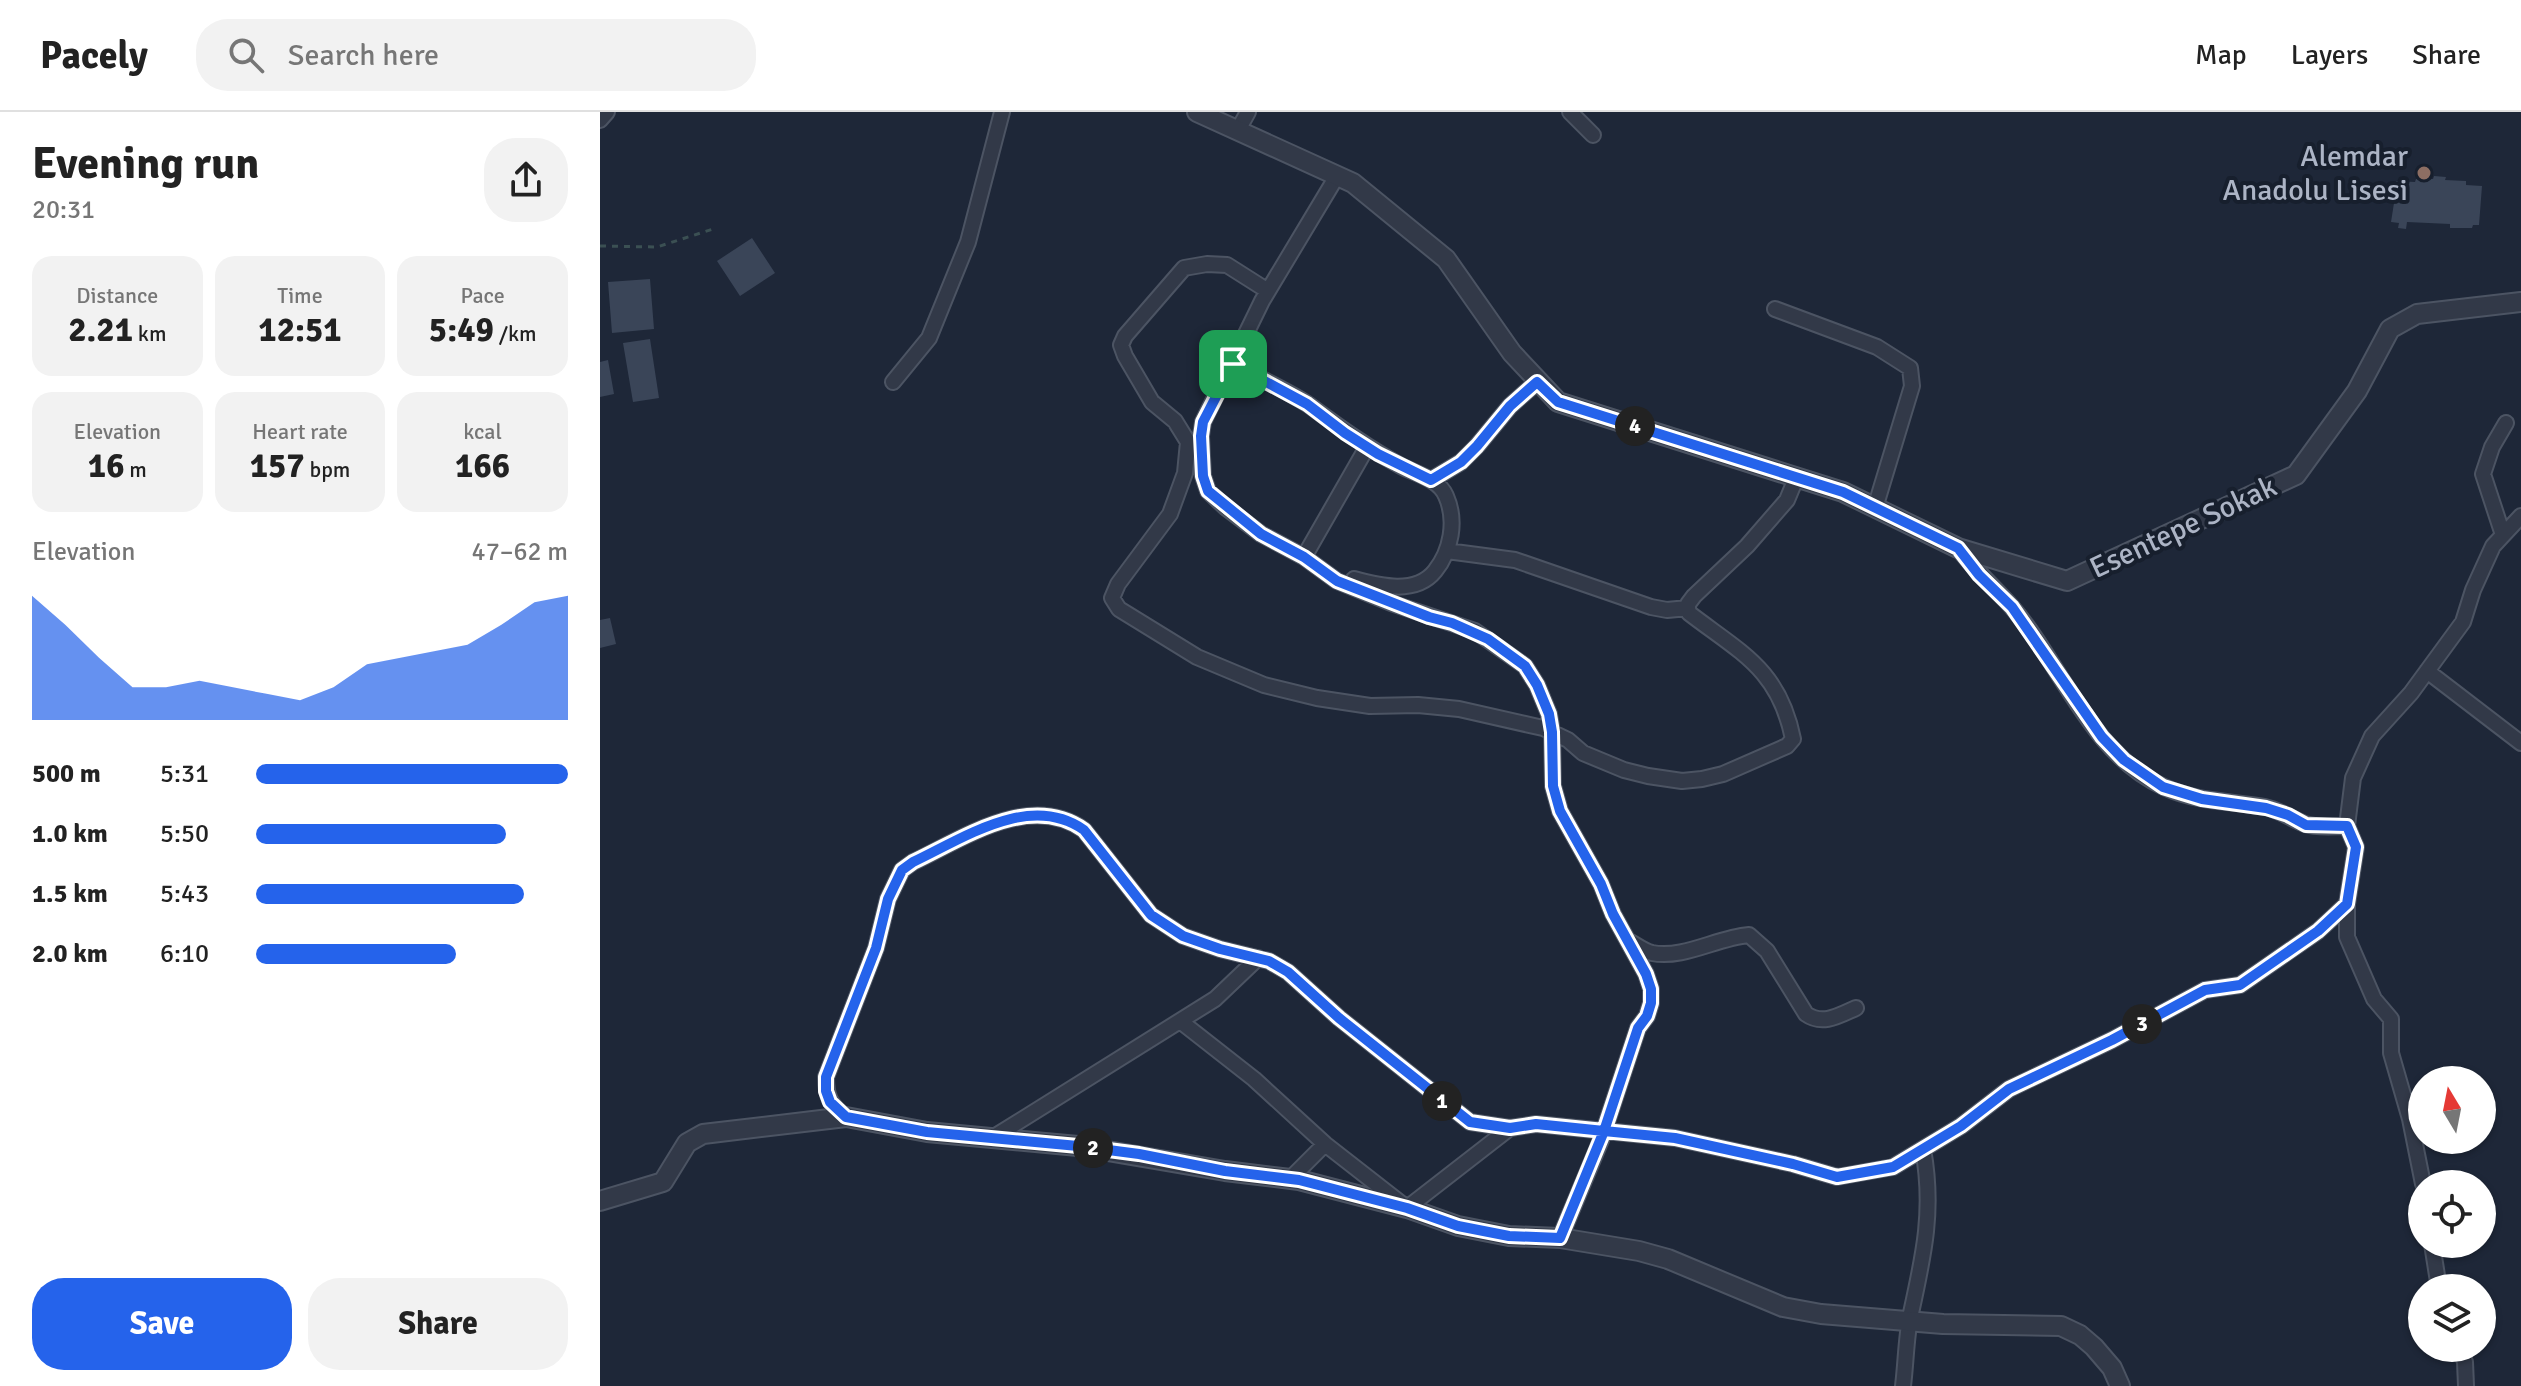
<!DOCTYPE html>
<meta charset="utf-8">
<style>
body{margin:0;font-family:Signika,sans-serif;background:#f2f2f2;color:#222;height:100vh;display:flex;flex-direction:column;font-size:30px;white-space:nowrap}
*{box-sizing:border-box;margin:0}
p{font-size:26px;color:#767676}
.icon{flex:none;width:44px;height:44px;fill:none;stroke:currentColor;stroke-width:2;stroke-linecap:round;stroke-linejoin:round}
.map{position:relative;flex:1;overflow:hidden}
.drawer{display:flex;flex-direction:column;background:#fff;width:600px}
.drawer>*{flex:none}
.needle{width:52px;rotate:350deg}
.controls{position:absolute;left:1808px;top:954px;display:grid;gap:16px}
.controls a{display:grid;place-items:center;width:88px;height:88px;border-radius:50%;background:#fff;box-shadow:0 2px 6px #0004;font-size:40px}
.pin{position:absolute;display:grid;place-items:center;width:68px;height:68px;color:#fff;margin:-34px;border-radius:16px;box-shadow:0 4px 12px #0006}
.km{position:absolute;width:40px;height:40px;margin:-20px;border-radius:50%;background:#222;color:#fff;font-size:22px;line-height:40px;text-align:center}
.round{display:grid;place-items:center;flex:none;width:84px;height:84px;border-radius:32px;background:#f2f2f2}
.headline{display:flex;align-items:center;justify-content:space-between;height:136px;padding:0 32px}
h1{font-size:44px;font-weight:800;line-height:60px}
.figures{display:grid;grid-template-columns:repeat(3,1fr);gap:12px;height:136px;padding:8px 32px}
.figures div{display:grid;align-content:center;border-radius:20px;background:#f2f2f2;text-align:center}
.figures b{font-size:34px;font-weight:800}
.figures small{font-size:22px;font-weight:400}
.figures p{font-size:22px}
.chart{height:224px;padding:16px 32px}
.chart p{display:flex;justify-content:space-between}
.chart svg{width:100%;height:144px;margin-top:8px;fill:#2563eb;opacity:.7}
.button{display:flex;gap:16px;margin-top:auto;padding:16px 32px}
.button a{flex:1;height:92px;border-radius:32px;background:#2563eb;color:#fff;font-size:32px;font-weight:800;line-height:92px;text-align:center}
.button a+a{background:#f2f2f2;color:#222}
ul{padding:0 32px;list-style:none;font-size:26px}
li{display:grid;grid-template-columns:128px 96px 1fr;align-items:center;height:60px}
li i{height:20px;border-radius:10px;background:#2563eb}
header{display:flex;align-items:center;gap:48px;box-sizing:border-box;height:112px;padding:0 40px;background:#fff;border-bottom:2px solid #e0e0e0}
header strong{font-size:38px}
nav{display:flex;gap:44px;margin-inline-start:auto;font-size:28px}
.search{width:560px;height:72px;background:#f2f2f2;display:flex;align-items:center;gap:20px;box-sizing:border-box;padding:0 28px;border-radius:32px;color:#767676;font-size:30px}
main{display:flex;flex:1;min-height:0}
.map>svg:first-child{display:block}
.building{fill:#3a4558}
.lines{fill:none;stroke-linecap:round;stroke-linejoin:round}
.minor-casing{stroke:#4c5463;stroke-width:18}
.tertiary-casing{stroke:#4c5463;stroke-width:22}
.path{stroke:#3b5053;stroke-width:3;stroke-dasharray:6 6;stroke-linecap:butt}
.minor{stroke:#323948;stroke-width:14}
.tertiary{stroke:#323948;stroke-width:18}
.route-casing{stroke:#fff;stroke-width:16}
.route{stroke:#2563eb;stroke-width:10}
.education-dot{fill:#8d6e63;stroke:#171f2d;stroke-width:3}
.labels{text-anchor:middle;stroke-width:8;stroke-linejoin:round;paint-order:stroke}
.poi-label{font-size:30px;fill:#acb4c5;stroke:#171f2d;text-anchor:end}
.street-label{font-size:30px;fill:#acb4c5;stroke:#171f2d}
</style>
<header>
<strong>Pacely</strong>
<div class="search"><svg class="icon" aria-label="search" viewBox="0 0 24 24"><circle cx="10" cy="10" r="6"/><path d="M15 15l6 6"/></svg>Search here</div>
<nav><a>Map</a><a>Layers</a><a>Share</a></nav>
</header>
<main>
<section class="drawer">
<div class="headline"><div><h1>Evening run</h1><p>20:31</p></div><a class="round"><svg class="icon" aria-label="share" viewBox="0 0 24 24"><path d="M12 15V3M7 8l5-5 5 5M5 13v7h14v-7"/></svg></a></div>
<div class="figures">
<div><p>Distance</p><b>2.21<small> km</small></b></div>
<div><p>Time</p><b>12:51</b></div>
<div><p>Pace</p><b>5:49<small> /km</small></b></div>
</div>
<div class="figures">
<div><p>Elevation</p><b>16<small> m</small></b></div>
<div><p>Heart rate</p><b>157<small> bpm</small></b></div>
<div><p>kcal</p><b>166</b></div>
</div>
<div class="chart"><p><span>Elevation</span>47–62 m</p>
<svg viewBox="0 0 160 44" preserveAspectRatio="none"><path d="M0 44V6L10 15L20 25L30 34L40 34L50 32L60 34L70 36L80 38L90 34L100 27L110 25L120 23L130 21L140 15L150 8L160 6V44z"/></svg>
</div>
<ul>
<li><b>500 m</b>5:31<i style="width:100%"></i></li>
<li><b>1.0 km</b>5:50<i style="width:80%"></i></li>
<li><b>1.5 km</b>5:43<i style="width:86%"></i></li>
<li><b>2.0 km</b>6:10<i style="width:64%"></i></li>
</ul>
<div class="button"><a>Save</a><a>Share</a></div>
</section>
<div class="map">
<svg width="1921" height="1274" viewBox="0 0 1921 1274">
<rect width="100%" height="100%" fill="#1e2738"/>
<!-- building -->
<path class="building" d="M1834,64L1846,65L1845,68L1866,69V73L1882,74L1879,113H1873L1872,116H1850V112L1807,110L1806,117L1798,116L1799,111L1791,110L1794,91L1789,90V77H1795L1796,69L1815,70L1816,67H1833Z
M152,126L175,161L140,184L117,149Z
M50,167L54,217L12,221L8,170Z
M50,227L59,286L33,290L23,231Z
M8,248L14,282L0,285V250Z
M10,506L16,532L0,536V508Z"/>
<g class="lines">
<defs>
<path id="minor" d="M970,0L993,23
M0,8L7,0
M638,18L648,0
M737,64L662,189L603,310L601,324L603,364L608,379L625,395L661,422L704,445L737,469L791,491L875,519L925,554L937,573L949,602L952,620L953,674L960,699L1001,772L1013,802L1046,862L1051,877V891L1047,904L1038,916L1001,1028L960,1126
M668,179L627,153L607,152L584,156L525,224L521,233L525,244L552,290L575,309L588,330L585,361L570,402L518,472L512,486L519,497L597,545L664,573L717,586L770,594L818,593L859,597L943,616L968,628L983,641L1024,658L1048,664L1082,669L1102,667L1123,662L1187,634L1193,627C1179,557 1141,541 1089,501L1088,496
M1175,197L1277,235L1310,256L1312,274L1275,396
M633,252C658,266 685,277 709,293C739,315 768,336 801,354C816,362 839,367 846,384C857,409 851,439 835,459C816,483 780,474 754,467
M293,270L329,226L368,130L402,0
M831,368L861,350L877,334L910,294L937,270
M1903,423L1883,362L1892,335L1906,311
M847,439L915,448L1051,495L1067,498L1088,496
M704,445L767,335
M1088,496V492L1094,484L1147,434L1187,388L1197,364
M1827,559L1921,631
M1747,714L1753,666L1772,624L1811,581L1863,510L1873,478L1893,434L1921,404
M1747,790V825L1774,887L1791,907V941L1810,1007L1823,1072
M1029,829C1036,833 1044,839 1052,841C1084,847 1116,826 1149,823L1167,839L1206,902C1223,914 1240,903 1256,896
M580,909L654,967L725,1032L807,1096L910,1016
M246,1005C230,994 226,984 226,965L276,836L288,787L302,758L313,750C364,726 430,680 484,718L551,803L583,824L620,837L669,849L688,860L739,906L870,1010L910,1016L936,1012L1075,1026L1193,1052L1237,1065L1293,1055L1361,1014L1409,977L1512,928L1605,878L1640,873L1718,819L1747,792L1756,735L1747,714C1734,714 1717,716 1705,712C1691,707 1680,698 1665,695C1631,689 1596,690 1564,675C1490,642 1461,551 1411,494C1393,474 1374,457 1358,436
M394,1025L615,887L658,846
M690,1067L725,1032
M1832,1132L1839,1176
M1860,1236L1865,1250L1866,1274
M1303,1274C1306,1250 1306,1225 1311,1201C1324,1142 1334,1097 1323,1037"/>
<path id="tertiary" d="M597,0L753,71L846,147L912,241L958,290L1243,380L1358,436L1467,469L1696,363L1757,279L1790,217L1817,202L1921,190
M0,1089L63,1070L87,1031L103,1022L246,1005L327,1020L478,1034L625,1059L699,1068L807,1096L858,1114L909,1124L960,1126L1039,1139L1068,1147L1183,1195L1221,1202L1343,1212L1461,1214L1480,1223L1494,1235L1512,1256L1520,1274"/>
</defs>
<!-- minor casing -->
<use href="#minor" class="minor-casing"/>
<!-- tertiary casing -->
<use href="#tertiary" class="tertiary-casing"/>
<!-- path -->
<path class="path" d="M0,134L57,135L113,117"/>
<!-- minor -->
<use href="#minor" class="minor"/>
<!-- tertiary -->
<use href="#tertiary" class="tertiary"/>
</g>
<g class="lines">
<defs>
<path id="route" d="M633,252L603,310L601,324L603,364L608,379L661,422L704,445L737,469L829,505L852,511L888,527L925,554L937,573L949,602L952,620L953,674L960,699L1001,772L1013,802L1046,862L1051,877V891L1047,904L1038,916L1004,1019L936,1012L910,1016L870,1010L739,906L688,860L669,849L620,837L583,824L551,803L484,718C430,680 364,726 313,750L302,758L288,787L276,836L226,965V979L230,990L246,1005L327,1020L478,1034L539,1042L625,1059L699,1068L807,1096L858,1114L909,1124L960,1126L1004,1019L1075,1026L1193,1052L1237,1065L1293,1055L1361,1014L1409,977L1512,928L1605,878L1640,873L1718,819L1747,792L1756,735L1747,714L1706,713L1688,703L1666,696L1602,687L1563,675L1524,648L1502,625L1412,495L1379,463L1358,436L1243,380L958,290L937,270L910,294L877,334L861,350L831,368L778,342L745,321L707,292L633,252"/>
</defs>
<!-- route casing -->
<use href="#route" class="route-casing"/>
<!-- route -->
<use href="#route" class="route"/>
</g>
<!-- markers -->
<circle class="education-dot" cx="1824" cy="61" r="8"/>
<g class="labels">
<!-- poi labels -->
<g class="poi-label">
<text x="1808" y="54">Alemdar<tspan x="1808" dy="34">Anadolu Lisesi</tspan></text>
</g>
<!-- street labels -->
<g class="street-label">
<text transform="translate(1583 415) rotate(-25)" y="10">Esentepe Sokak</text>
</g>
</g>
</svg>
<div class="controls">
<a><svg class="needle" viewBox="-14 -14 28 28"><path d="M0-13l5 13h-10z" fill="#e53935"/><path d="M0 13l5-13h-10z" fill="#767676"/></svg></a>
<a><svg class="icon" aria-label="locate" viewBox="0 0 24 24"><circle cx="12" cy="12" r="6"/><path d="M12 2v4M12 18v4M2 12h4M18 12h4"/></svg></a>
<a><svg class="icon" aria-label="layers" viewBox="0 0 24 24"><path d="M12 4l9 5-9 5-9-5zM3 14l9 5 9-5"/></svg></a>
</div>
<div class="pin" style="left:633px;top:252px;background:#1e9e55"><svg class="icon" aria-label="arrive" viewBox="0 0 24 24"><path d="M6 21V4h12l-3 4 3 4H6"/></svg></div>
<b class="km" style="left:842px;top:989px">1</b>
<b class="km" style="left:493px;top:1036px">2</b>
<b class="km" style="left:1542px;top:912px">3</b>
<b class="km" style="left:1035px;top:314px">4</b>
</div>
</main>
